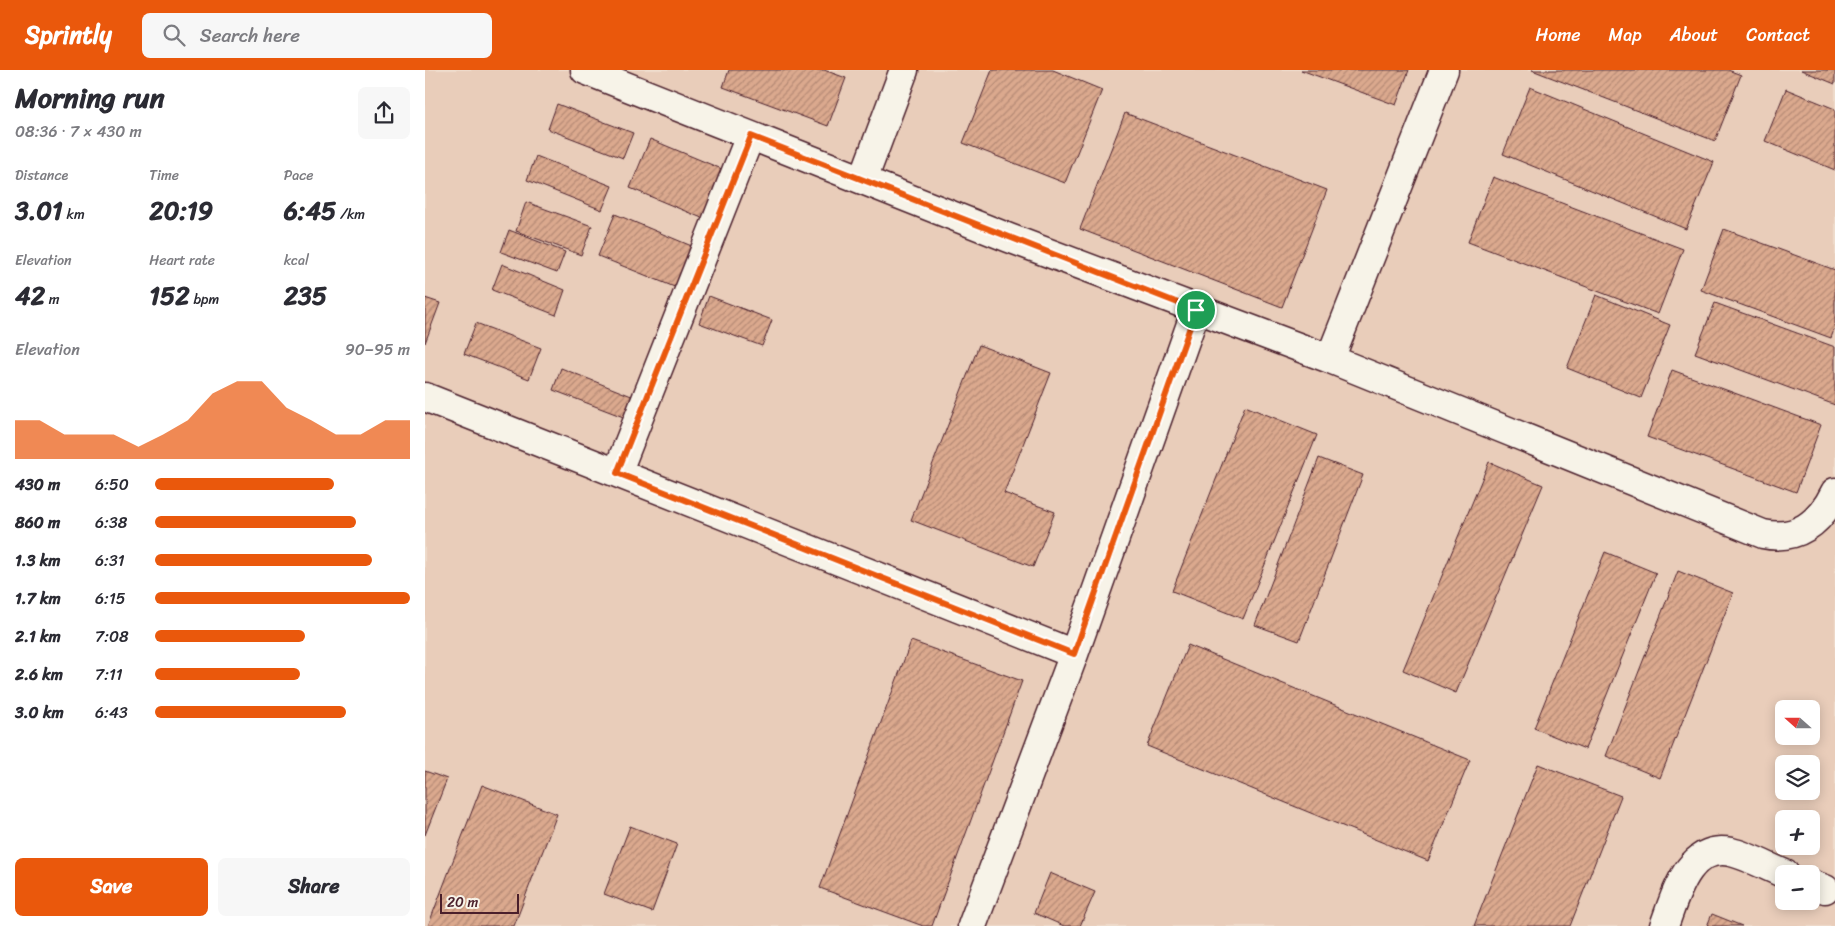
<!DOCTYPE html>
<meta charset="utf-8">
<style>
body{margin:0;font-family:Sriracha,sans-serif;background:#f7f7f7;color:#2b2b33;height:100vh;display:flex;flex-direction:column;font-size:19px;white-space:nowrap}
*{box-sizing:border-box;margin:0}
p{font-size:16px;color:#7c7c81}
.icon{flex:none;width:28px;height:28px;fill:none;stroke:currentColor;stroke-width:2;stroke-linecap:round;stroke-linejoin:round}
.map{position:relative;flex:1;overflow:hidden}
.sheet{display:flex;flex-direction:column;background:#fff;width:425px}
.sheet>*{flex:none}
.needle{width:32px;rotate:291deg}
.buttons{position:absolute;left:1350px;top:630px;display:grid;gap:10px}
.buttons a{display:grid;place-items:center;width:45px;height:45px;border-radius:8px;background:#fff;box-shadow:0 2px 12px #0003;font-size:25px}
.scale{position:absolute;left:15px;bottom:12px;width:79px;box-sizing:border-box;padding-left:5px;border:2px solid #4a1f2b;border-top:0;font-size:14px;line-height:18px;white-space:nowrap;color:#4a1f2b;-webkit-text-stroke:4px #f7f3e8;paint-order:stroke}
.pin{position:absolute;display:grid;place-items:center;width:42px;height:42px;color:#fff;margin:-21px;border:2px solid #fff;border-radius:50%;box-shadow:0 1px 5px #0007}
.round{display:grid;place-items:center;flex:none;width:52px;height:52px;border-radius:8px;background:#f7f7f7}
.overview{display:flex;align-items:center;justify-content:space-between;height:85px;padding:0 15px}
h1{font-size:28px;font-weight:800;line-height:38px}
.figures{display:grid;grid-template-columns:repeat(3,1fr);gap:8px;height:85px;padding:5px 15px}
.figures div{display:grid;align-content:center}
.figures b{font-size:25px;font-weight:800}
.figures small{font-size:14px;font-weight:400}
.figures p{font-size:14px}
.chart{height:140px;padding:10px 15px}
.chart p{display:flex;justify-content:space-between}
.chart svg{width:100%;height:90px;margin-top:5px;fill:#ea580c;opacity:.7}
.cta{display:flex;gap:10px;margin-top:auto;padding:10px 15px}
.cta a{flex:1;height:58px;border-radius:8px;background:#ea580c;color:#fff;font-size:20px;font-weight:800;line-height:58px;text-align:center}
.cta a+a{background:#f7f7f7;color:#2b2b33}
ul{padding:0 15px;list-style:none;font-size:16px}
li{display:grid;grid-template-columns:80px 60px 1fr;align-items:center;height:38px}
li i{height:12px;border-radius:6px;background:#ea580c}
header{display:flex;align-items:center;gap:30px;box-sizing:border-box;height:70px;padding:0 25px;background:#ea580c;color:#fff}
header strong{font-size:24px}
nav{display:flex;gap:28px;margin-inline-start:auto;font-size:18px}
.search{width:350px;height:45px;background:#f7f7f7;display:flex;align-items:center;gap:12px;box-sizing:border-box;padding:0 18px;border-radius:8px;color:#7c7c81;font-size:19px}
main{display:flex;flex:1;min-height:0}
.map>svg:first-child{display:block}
.built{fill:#e9cdba;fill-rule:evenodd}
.building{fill:url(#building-hatch);stroke:#4a1f2b}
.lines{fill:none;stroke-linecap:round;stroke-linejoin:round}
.minor-casing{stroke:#4a1f2b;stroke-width:31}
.minor{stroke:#f7f3e8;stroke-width:28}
.route-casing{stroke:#fff;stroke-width:10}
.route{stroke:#ea580c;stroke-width:6}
</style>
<header>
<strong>Sprintly</strong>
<div class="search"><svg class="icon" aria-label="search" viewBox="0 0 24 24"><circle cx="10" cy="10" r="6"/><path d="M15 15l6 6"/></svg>Search here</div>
<nav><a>Home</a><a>Map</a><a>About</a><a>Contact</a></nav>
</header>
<main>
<section class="sheet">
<div class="overview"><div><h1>Morning run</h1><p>08:36 · 7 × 430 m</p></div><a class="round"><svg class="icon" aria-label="share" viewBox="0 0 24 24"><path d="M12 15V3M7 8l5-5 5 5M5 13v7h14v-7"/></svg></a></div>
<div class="figures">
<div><p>Distance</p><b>3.01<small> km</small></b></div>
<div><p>Time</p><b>20:19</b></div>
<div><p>Pace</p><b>6:45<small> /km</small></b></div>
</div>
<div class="figures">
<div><p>Elevation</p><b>42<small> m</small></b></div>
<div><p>Heart rate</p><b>152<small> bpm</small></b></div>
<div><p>kcal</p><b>235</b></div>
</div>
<div class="chart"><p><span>Elevation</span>90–95 m</p>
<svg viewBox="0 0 160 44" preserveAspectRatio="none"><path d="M0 44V25L10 25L20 32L30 32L40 32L50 38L60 32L70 25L80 12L90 6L100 6L110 19L120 25L130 32L140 32L150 25L160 25V44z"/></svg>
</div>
<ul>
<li><b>430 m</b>6:50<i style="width:70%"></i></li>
<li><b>860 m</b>6:38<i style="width:79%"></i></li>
<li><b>1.3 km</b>6:31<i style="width:85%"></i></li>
<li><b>1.7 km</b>6:15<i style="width:100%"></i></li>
<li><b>2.1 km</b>7:08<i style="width:59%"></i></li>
<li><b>2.6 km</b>7:11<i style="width:57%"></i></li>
<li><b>3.0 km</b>6:43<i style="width:75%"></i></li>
</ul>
<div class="cta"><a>Save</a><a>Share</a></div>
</section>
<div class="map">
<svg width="1410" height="856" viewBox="0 0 1410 856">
<defs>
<pattern id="building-hatch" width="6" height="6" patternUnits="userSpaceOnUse" patternTransform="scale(1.25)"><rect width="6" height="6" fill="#dba98e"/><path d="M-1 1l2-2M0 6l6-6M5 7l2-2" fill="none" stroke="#b48974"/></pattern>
</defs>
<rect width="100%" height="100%" fill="#efddcd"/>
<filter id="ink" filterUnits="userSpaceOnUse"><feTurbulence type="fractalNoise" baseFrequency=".02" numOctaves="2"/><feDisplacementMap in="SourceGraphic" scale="10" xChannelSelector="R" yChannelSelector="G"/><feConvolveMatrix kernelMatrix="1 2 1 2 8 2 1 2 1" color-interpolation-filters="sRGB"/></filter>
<g filter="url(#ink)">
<!-- built -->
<path class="built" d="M0,0H1410V856H0ZM1359,639H1386V666H1359ZM1359,694H1386V721H1359ZM1359,749H1386V776H1359ZM1359,804H1386V831H1359Z"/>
<!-- building -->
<path class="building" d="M304,0H399L421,8L403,56L298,17Z
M567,0H628L677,20L640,113L538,73Z
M876,0H984L971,35Z
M1107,0H1303L1316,5L1290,71Z
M1376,0H1410V14Z
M1105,17L1289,92L1261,159L1078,84Z
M1361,19L1410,39V100L1340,71Z
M132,34L208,63L198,88L123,59Z
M700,43L902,120L857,237L655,159Z
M225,69L304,102L284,151L205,118Z
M111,86L187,116L177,140L102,110Z
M1068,107L1258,179L1233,244L1043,172Z
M101,132L167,156L156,185L91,161Z
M190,144L269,177L252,218L173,186Z
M1299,159L1410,200V257L1406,268L1276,220Z
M84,160L140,182L132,203L76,182Z
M77,194L140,220L131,245L67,220Z
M1171,225L1245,255L1216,328L1142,298Z
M284,226L347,250L337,276L274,253Z
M0,228L15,233L0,273Z
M1290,233L1410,277V335L1270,283Z
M51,253L116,278L104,309L39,284Z
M554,275L626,303L579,423L630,442L608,497L486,450Z
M136,298L209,327L201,348L128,320Z
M1247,300L1396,355L1371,422L1222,367Z
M820,336L892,365L818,549L747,521Z
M894,388L938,405L874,571L830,555Z
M1064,392L1118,415L1031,623L978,600Z
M1180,482L1231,503L1160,679L1109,658Z
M1253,501L1308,523L1235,708L1181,686Z
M486,571L597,611L507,856H498L395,818Z
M763,575L1045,690L1003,791L722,676Z
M1113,694L1196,726L1145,856H1049Z
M0,701L22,709L0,765Z
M57,715L132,744L89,856H3Z
M205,756L252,774L227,842L179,824Z
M625,803L670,822L655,856H639L609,843Z
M1287,844L1317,856H1282Z"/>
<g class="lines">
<defs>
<path id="minor" d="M160,0L584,168L905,289L1338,464C1372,471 1395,453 1410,422
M438,110L479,0
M905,289L1019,0
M0,327L649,584
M192,403L325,66
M1386,814L1400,819
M547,856L649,584L771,240
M1239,856C1250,827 1263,773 1306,782C1323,786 1343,797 1360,804"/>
</defs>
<!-- minor casing -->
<use href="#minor" class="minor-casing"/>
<!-- minor -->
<use href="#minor" class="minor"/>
</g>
</g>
<g class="lines" filter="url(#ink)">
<defs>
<path id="route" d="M326,66L771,240L649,584L192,403Z"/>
</defs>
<!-- route casing -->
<use href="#route" class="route-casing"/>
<!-- route -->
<use href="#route" class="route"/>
</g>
</svg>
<div class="buttons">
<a><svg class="needle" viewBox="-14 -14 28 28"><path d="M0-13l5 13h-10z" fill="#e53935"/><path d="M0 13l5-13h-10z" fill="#7c7c81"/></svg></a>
<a><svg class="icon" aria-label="layers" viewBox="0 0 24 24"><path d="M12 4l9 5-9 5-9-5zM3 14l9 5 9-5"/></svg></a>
<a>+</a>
<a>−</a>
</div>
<div class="scale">20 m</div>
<div class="pin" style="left:771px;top:240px;background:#1e9e55"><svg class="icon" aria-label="arrive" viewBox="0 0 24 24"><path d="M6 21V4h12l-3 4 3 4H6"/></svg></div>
</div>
</main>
